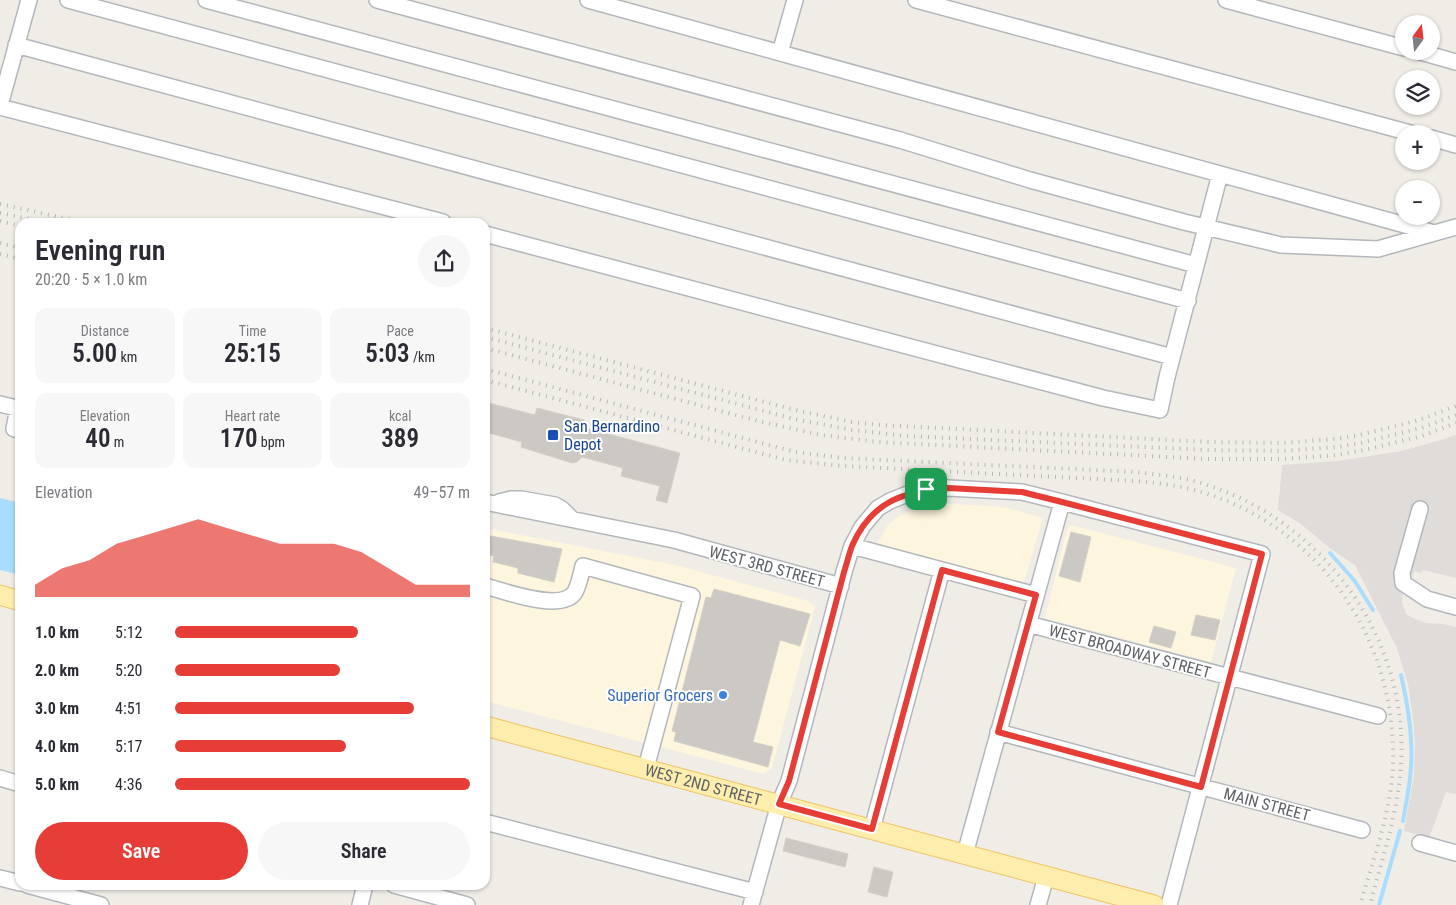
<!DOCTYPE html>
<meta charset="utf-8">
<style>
body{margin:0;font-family:"Roboto Condensed",sans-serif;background:#f7f7f7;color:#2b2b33;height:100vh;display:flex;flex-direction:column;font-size:19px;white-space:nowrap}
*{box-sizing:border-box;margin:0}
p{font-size:16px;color:#7c7c81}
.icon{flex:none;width:28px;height:28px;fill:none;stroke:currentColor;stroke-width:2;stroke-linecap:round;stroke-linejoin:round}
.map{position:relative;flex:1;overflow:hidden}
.panel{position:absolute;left:15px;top:218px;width:475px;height:672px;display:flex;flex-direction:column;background:#fff;border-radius:15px;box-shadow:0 1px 4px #0004}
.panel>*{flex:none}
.needle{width:32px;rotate:15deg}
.controls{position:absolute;left:1395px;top:15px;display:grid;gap:10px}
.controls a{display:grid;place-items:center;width:45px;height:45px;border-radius:50%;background:#fff;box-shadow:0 1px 4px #0004;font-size:25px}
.pin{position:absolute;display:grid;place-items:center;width:42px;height:42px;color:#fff;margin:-21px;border-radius:10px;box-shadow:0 2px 8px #0006}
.round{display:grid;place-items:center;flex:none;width:52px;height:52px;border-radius:26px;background:#f7f7f7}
.head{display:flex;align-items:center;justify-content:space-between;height:85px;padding:0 20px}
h1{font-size:28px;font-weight:600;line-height:38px}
.stats{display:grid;grid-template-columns:repeat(3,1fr);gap:8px;height:85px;padding:5px 20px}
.stats div{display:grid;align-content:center;border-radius:12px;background:#f7f7f7;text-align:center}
.stats b{font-size:25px;font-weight:600}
.stats small{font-size:14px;font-weight:400}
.stats p{font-size:14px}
.chart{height:140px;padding:10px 20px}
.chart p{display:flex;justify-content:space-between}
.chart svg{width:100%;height:90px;margin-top:5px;fill:#e63e36;opacity:.7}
.primary-button{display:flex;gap:10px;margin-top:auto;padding:10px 20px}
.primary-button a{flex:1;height:58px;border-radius:30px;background:#e63e36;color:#fff;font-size:20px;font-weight:600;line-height:58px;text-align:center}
.primary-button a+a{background:#f7f7f7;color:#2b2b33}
ul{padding:0 20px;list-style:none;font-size:16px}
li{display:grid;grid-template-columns:80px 60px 1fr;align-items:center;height:38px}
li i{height:12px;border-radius:6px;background:#e63e36}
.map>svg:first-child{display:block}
.commercial{fill:#fdf5de}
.industrial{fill:#dfdcd9}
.water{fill:#a9dcfd}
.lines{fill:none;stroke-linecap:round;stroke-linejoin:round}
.stream{stroke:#a9dcfd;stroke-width:4}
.building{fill:#ccc8c4;stroke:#d5cfc5}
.minor-casing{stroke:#b4b7bb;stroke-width:18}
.major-casing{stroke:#efc261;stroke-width:21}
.minor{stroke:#fff;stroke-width:15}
.major{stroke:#fdeeae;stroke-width:19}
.rail{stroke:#b5b6b6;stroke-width:4;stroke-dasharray:1 6;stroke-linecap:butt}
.route-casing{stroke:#fff;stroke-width:10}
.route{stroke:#e63e36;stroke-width:6}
.transit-dot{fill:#1a4fb4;stroke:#fff;stroke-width:2}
.shop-dot{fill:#3f7fe0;stroke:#fff;stroke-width:2}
.labels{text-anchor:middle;stroke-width:4;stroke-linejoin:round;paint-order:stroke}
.transit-label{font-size:16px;fill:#164399;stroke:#fff;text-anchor:start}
.street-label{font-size:16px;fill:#5e6266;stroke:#fff}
.shop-label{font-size:16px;fill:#366cbe;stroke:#fff;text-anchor:end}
</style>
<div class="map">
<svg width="1456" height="905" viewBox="0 0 1456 905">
<rect width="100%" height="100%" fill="#f0ede7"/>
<!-- commercial -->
<path class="commercial" d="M929,504H956L1004,507L1043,518L1023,585L876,546L888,525L898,517L913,509Z
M1071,525L1236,568L1211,662L1045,618L1067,529Z
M485,528L675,565L808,601L815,607L772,768L764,774L485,701Z"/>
<!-- industrial -->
<path class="industrial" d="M1456,435V578L1423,570L1421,573L1415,571L1403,588L1402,603L1406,614L1413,618L1426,623L1444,624L1456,627V794L1446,792L1429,838L1404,831L1414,774L1415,743L1413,718L1408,684L1397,648L1355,565L1331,549L1301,524L1278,510L1282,465L1337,461L1402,451L1444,439Z"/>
<!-- water -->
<path class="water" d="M0,498L20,503V575L0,570Z"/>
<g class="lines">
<!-- stream -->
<path class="stream" d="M1330,553L1354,580L1373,610
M1401,675C1408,705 1413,737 1411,767C1410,785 1406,803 1403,821
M1379,905L1400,831"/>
</g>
<!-- building -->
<path class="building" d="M485,402L535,415L537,408L584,420L582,427L680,453L667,503L656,500L660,486L621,476L623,468L582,457L577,462L572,463L521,447L522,442L485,432Z
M1071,532L1091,537L1080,582L1059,576Z
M485,535L562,549L554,582L518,573V568L493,562L494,556L485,554Z
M714,589L810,614L800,646L780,640L753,742L773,747L768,767L674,741L676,732L672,731L706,597L711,598Z
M1196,615L1220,620L1215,640L1191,635Z
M1154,626L1176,632L1171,648L1149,642Z
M786,838L848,854L845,867L783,851Z
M874,867L893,872L887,897L868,892Z"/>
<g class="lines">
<defs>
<path id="minor" d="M68,0L1188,301
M206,0L1196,265
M377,0L900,140L1030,180L1184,222L1281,245L1378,249L1456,227
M588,0L1434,233
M916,0L1414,134
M1226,0L1404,48
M16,45L1172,357
M1417,51L1456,62
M780,53L795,0
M0,105L29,0
M0,107L443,222
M1431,138L1456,145
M485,234L1103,398L1160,410L1167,377L1220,174
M0,404L20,409
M14,429L18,408
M485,502L674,540L841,586
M499,502L511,499H521L555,505L562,509L572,519
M1420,509L1402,573L1403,583L1427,599L1456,607
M852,546L1036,595
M485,586C504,591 562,613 575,592C579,585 581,574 583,566L692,596L646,768
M1028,624L1378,716
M998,732L1362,830
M0,778L20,784
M485,822L755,892
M872,829L942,570
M1420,843L1456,853
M965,854L1062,502
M0,878L20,883
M27,885L101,905
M394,885L467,905
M360,905L365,885
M751,905L779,804L789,781L844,572L852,546L862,527L878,508L890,501L905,495L926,489L948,488L1022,492L1062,502L1262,554L1169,905
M1038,905L1046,877"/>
<g id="major">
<path d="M0,595L20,601"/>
<path id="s1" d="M485,726L1154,905"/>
</g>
</defs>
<!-- minor casing -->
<use href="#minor" class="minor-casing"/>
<!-- major casing -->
<use href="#major" class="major-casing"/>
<!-- minor -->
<use href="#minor" class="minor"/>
<!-- major -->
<use href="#major" class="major"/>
<!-- rail -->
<path class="rail" d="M0,204L82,222
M0,213L45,222
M0,221L20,226
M0,243L20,248
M0,254L20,259
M485,328L795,410L852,422L880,425L1209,442L1281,443L1335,439L1360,435L1419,420L1456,406
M485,337L794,419L852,430L906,436L1208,450L1281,451L1337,447L1361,443L1421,428L1456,415
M485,348L762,422L821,435L878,442L1207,459H1281L1337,455L1364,450L1422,436L1456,423
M485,369L795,452L843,458L1136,472C1161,475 1186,477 1210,486C1327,525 1409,641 1401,765C1398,813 1382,859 1370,905
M485,380L786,460L843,466L1135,481C1159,483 1182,486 1205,493C1322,530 1396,641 1393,762C1392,810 1373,859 1360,905"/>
</g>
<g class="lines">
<defs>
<path id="route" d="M948,488L1022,492L1062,502L1262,554L1201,787L998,732L1036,595L942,570L872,829L779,804L789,781L844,572C847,563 849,554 852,546C871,502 903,491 948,488Z"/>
</defs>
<!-- route casing -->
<use href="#route" class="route-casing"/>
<!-- route -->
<use href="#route" class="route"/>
</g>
<!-- markers -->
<rect class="transit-dot" x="547" y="429" width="12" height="12" rx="2.5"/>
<circle class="shop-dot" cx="723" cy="695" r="5"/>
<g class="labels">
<!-- transit labels -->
<g class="transit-label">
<text x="564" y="432">San Bernardino<tspan x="564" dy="18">Depot</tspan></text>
</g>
<!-- street labels -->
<g class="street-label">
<text transform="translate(767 566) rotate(15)" y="6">WEST 3RD STREET</text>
<text transform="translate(1130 651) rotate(15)" y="6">WEST BROADWAY STREET</text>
<text dy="6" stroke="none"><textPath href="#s1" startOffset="226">WEST 2ND STREET</textPath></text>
<text transform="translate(1267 804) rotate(15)" y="6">MAIN STREET</text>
</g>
<!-- shop labels -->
<g class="shop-label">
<text x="713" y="701">Superior Grocers</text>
</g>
</g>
</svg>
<div class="controls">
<a><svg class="needle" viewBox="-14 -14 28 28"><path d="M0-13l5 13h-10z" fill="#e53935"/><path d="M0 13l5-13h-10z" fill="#7c7c81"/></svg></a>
<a><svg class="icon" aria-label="layers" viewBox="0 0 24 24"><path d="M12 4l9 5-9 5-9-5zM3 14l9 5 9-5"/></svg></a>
<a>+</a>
<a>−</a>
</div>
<div class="pin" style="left:926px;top:489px;background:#1e9e55"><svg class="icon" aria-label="arrive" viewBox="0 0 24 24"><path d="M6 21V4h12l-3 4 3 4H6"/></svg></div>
<section class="panel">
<div class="head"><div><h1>Evening run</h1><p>20:20 · 5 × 1.0 km</p></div><a class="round"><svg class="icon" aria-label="share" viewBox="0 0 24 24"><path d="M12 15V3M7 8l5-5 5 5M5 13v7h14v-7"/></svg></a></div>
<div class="stats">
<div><p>Distance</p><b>5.00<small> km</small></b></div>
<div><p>Time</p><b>25:15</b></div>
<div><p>Pace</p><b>5:03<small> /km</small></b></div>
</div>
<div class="stats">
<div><p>Elevation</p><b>40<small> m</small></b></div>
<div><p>Heart rate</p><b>170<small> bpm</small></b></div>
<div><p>kcal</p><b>389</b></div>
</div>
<div class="chart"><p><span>Elevation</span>49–57 m</p>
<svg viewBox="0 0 160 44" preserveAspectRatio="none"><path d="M0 44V38L10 30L20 26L30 18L40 14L50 10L60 6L70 10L80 14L90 18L100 18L110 18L120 22L130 30L140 38L150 38L160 38V44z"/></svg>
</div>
<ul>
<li><b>1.0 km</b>5:12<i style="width:62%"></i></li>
<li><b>2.0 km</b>5:20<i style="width:56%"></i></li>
<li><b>3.0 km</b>4:51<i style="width:81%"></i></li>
<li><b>4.0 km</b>5:17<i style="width:58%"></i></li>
<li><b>5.0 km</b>4:36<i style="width:100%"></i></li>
</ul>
<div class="primary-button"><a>Save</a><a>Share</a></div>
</section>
</div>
